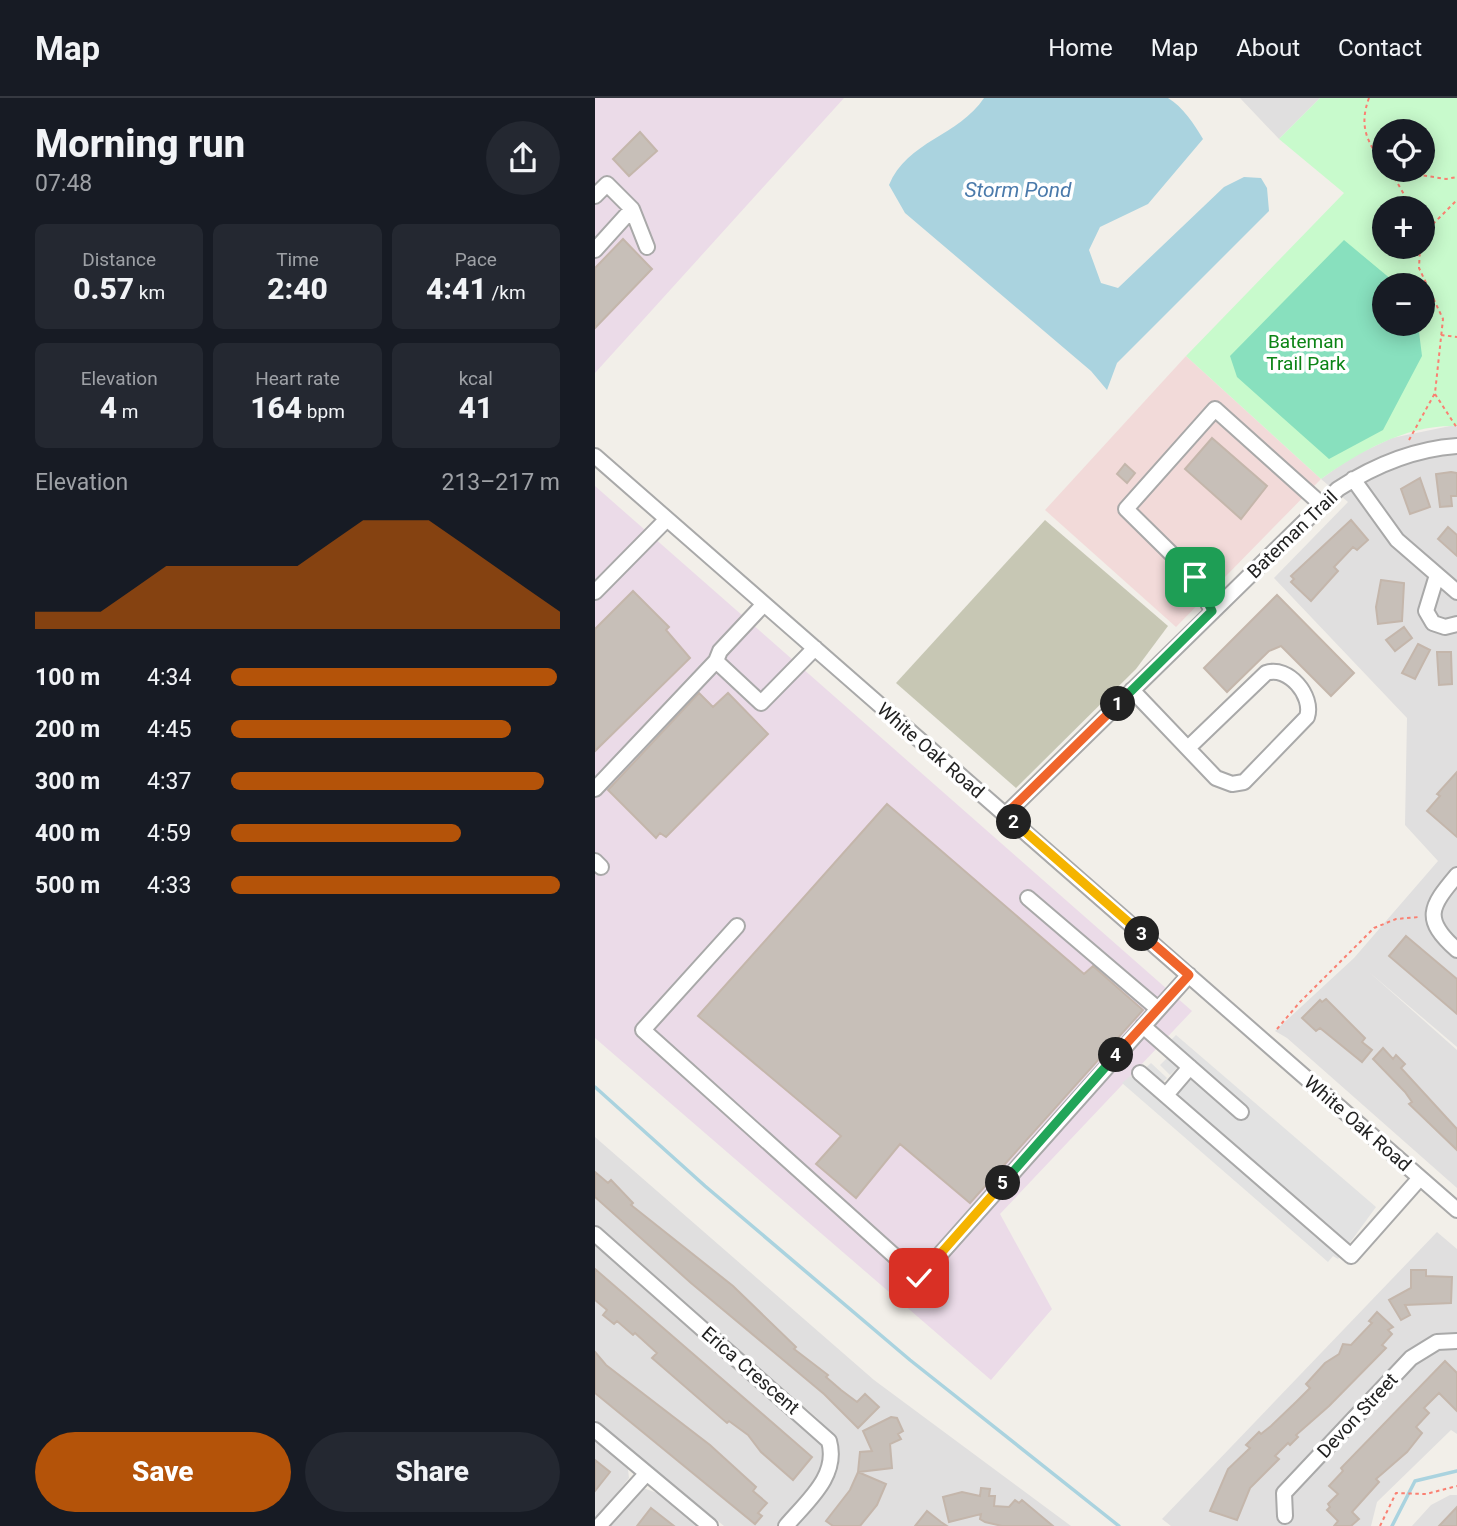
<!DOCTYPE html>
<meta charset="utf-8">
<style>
body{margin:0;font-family:Roboto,sans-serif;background:#242831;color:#f1f3f6;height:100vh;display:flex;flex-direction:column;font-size:26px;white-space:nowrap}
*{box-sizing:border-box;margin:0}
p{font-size:23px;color:#9ea1a6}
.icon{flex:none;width:38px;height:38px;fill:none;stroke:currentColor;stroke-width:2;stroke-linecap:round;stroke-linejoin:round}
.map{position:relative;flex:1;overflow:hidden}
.details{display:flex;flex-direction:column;background:#171b24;width:595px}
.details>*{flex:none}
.fabs{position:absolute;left:777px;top:21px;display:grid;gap:14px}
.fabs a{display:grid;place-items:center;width:63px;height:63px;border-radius:50%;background:#171b24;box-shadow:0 4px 18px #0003;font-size:35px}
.pin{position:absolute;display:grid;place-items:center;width:60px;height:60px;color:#fff;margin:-30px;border-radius:14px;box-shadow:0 4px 10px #0006}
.km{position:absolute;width:35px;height:35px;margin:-18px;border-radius:50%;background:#222;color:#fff;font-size:19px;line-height:35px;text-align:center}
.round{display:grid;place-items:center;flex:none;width:74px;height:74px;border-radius:37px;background:#242831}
.overview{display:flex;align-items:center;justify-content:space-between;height:119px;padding:0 35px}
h1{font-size:38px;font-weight:800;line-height:52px}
.stats{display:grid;grid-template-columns:repeat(3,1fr);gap:10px;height:119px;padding:7px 35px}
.stats div{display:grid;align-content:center;border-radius:10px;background:#242831;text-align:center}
.stats b{font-size:30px;font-weight:800}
.stats small{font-size:19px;font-weight:400}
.stats p{font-size:19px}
.chart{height:196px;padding:14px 35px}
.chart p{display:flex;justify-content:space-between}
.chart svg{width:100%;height:126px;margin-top:7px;fill:#b45309;opacity:.7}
.primary-button{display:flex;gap:14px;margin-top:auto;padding:14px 35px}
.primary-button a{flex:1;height:80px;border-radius:42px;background:#b45309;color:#fff;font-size:28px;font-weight:800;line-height:80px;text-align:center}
.primary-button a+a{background:#242831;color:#f1f3f6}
ul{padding:0 35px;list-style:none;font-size:23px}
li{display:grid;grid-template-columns:112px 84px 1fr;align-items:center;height:52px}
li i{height:18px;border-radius:9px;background:#b45309}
header{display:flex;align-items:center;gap:42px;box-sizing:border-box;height:98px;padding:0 35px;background:#171b24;border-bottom:2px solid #363941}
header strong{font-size:33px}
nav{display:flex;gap:38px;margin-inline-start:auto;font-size:24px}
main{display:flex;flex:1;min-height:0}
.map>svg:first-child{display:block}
.residential{fill:#e0dfdf}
.commercial{fill:#f2dad9}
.industrial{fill:#ebdbe8}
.construction{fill:#c7c7b4}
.park{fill:#c8facc;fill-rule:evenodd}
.pitch{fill:#88e0be}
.parking{fill:#e2e2e2}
.water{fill:#aad3df}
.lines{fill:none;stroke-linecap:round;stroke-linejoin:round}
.stream{stroke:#aad3df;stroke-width:3.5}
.building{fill:#c7bfb8;stroke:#c4b6ab;stroke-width:2}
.minor-casing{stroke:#a9a9a9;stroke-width:18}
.path{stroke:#fa8072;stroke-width:2;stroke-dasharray:3.5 3.5;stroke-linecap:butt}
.minor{stroke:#fff;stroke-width:14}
.split-1-casing{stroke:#fff;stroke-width:14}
.split-2-casing{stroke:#fff;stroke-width:14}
.split-3-casing{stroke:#fff;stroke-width:14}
.split-4-casing{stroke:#fff;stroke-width:14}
.split-5-casing{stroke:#fff;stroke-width:14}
.split-6-casing{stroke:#fff;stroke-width:14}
.split-1{stroke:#22a559;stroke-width:9}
.split-2{stroke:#f0652b;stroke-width:9}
.split-3{stroke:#f5b400;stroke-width:9}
.split-4{stroke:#f0652b;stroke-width:9}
.split-5{stroke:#22a559;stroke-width:9}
.split-6{stroke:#f5b400;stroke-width:9}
.labels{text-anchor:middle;stroke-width:7;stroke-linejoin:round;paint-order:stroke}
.park-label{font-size:19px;fill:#0c8416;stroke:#fff}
.street-label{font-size:19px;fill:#222;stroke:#fff}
.water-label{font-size:21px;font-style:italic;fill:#4a7aab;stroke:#fff}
</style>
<header>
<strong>Map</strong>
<nav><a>Home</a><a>Map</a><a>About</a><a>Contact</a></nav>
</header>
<main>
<section class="details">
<div class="overview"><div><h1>Morning run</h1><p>07:48</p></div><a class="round"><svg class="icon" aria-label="share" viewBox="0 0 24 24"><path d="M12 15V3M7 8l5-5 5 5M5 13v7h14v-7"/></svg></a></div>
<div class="stats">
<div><p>Distance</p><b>0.57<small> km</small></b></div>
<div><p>Time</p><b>2:40</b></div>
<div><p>Pace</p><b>4:41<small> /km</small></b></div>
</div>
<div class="stats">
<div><p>Elevation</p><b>4<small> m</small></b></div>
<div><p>Heart rate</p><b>164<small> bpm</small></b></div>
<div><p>kcal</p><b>41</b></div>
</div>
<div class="chart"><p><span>Elevation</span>213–217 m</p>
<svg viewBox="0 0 160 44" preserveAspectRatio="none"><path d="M0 44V38L10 38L20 38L30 30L40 22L50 22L60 22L70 22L80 22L90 14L100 6L110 6L120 6L130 14L140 22L150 30L160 38V44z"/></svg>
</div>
<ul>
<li><b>100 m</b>4:34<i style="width:99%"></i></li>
<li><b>200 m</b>4:45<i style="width:85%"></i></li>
<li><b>300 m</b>4:37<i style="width:95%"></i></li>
<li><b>400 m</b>4:59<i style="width:70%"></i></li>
<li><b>500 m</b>4:33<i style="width:100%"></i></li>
</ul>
<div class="primary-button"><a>Save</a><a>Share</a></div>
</section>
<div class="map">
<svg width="862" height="1428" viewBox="0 0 862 1428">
<rect width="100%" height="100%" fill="#f2efe9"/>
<!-- residential -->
<path class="residential" d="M645,0H725L684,41Z
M855,328H862V949L774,874L862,952V1090L692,940L680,933L759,860L843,763L810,727L812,620L679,480L753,404L726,381L757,359L797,340Z
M0,1039L279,1282L476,1428H200L240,1378L244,1367V1349L235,1334L221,1319L0,1127Z
M842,1134L862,1151V1336L856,1332L782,1404L776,1428H576L567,1421Z
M0,1147L226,1346L231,1357L229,1369L182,1428H129L0,1322Z
M0,1342L33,1371L34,1380L0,1423Z
M48,1390L65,1396L103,1428H13Z
M855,1397H862V1428H817L836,1407Z"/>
<!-- commercial -->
<path class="commercial" d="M591,258L726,381L581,529L450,412Z"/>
<!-- industrial -->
<path class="industrial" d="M0,0H249L0,275Z
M0,388L597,913L405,1116L457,1211L396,1282L0,940Z"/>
<!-- construction -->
<path class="construction" d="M450,422L573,528L541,571L421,690L301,585Z"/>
<!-- park -->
<path class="park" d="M725,0H862V328C813,326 765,353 726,381L591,258L749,95L684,41ZM789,33H828V72H789ZM789,110H828V149H789ZM789,187H828V226H789Z"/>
<!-- pitch -->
<path class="pitch" d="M749,142L803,187H789V226H823L827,258L788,332L734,361L642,279L635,258Z"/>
<!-- parking -->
<path class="parking" d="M581,937L781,1109L743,1161L738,1158L733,1164L527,985L535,978L539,981L556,965L572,980L566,986L569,989L585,972L582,970L575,977L565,967L572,960L565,953Z"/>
<!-- water -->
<path class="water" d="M389,0H573C588,9 599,26 608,41L553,106L505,129L494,152L506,185L523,190L629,89L649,79L666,80L672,90L674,113L522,265L512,292L496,273L310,115L294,87C312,43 364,38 389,0Z"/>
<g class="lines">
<!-- stream -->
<path class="stream" d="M0,989L110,1088L315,1262L524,1428
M797,1428L820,1383L862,1373"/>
</g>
<!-- building -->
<path class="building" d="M45,34L62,53L34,78L18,61Z
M28,141L57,171L0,230V170Z
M617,340L672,388L646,421L590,371Z
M530,366L540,375L532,385L522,376Z
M856,374L862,375V398H856L857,408L845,409L841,376Z
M825,380L835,409L815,416L806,391Z
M756,422L773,442L762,452L758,449L739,469L743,473L716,503L696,484L699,481L696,478Z
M853,429L862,437V458L843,441Z
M786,482L809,485L807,523L783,526L781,509Z
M38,493L74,529L71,532L95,560L0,653V531Z
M682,497L759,575L736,598L686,548L674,553L632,594L609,570Z
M809,529L817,540L800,553L791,542Z
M823,546L835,552L820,581L807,575Z
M842,554H856L857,586L844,587Z
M104,595L118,609L133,595L173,636L71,739L65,735L61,740L13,692Z
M862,674V739L832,713L845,698L842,696Z
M292,706L489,876L498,868L548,912L375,1105L305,1046L261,1100L221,1066L246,1038L103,918Z
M811,838L862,881V916L794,858Z
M731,901L770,940L767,944L777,952L767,964L725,930L721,933L707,920L725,902L727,904Z
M788,950L798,961L801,957L810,966L806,970L862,1031V1052L814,1006L817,1004L810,994L778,961Z
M0,1074L13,1085L16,1082L38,1105L36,1107L138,1188L201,1249L199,1251L233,1277L231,1279L246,1292L262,1304L270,1296L284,1309L263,1330L229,1296L96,1185L0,1099Z
M0,1171L217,1359L198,1382L166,1354L153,1337L134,1323L132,1325L57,1260L62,1255L40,1235L38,1237L22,1223L19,1226L8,1217L12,1212L0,1202Z
M816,1172H831V1178L857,1179L856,1205L810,1207L815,1217L806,1222L794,1202L816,1190Z
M782,1214L798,1229L793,1232L797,1236L787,1247L791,1250L734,1308L701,1337L703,1339L695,1347L693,1345L680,1358L684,1361L655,1390L642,1422L615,1413L633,1371L655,1350L651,1347L664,1334L666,1336L676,1328L701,1304L715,1290L711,1286L730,1265L744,1256L748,1246L756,1247L777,1225L774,1223Z
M0,1254L11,1267L115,1347L161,1389L158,1393L172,1405L163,1415L167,1418L160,1426L0,1295Z
M850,1263L862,1275V1313L844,1295L829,1310L834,1315L821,1329L827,1335L812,1354L781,1381L784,1384L757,1414L764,1421L756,1428H739L743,1423L732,1412L735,1409L733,1406L743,1396L734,1388L748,1373L746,1370Z
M296,1319L302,1320L308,1333L303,1336L306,1341L295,1346L297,1370L263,1374L265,1354L277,1353L268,1333Z
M0,1362L15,1374L0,1393Z
M263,1374L291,1386L282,1407L265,1428H238L231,1423L255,1392Z
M386,1390L395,1391L394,1398H400L399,1408L414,1409L420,1402L424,1405L427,1402L458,1428H407L390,1424L385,1421L386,1416L354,1424L348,1399L367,1394L385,1398Z
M862,1409V1428H844Z
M56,1410L79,1428H42Z
M332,1413L346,1424L352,1428H320Z"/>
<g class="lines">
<defs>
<path id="minor" d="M0,98L12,86L37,111L0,152
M37,111L52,149
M0,358L862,1112
M758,381L802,442L862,494
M842,477L831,513L838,525L850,529L862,526
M0,494L72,421
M169,506L125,553L121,563L166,605L220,550
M617,513L600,479L531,411L620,311L726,406
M537,592L621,680L637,686L649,684L712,619C719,598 693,567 671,575L593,650
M0,691L121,563
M410,717L743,391C780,367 818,351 862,348
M0,763L6,769
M862,777C835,809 827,821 862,852
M433,800L563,911
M142,828L48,932L324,1180L594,877
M548,928L646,1014
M545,975L756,1158L825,1080
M571,997L595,969
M0,1136L234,1343C244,1378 212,1403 191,1428
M0,1332L115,1428
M690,1418L689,1395L816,1260L842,1244L862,1243
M4,1428L51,1376"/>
</defs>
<!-- minor casing -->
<use href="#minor" class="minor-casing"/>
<!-- path -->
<path class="path" d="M774,0C764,27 771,44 789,66
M794,72L851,81L862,79
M796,74L817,110
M828,136L862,102
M846,237L862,239
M840,296L862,330
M814,342L840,295L848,221L824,170L825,149
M682,931L705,904L779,830L801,821L824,819
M785,1428L801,1395L831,1396L862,1388"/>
<!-- minor -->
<use href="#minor" class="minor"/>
</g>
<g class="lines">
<defs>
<path id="split-1" d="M523,606L617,513L600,479"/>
<path id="split-2" d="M419,724L410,717L523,606"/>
<path id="split-3" d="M419,724L547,836"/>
<path id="split-4" d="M521,957L594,877L547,836"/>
<path id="split-5" d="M408,1085L521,957"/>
<path id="split-6" d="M324,1180L408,1085"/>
</defs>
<!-- split-1 casing -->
<use href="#split-1" class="split-1-casing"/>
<!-- split-2 casing -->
<use href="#split-2" class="split-2-casing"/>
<!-- split-3 casing -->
<use href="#split-3" class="split-3-casing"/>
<!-- split-4 casing -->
<use href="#split-4" class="split-4-casing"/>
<!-- split-5 casing -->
<use href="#split-5" class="split-5-casing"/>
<!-- split-6 casing -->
<use href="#split-6" class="split-6-casing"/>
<!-- split-1 -->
<use href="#split-1" class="split-1"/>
<!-- split-2 -->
<use href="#split-2" class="split-2"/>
<!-- split-3 -->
<use href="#split-3" class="split-3"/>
<!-- split-4 -->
<use href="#split-4" class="split-4"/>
<!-- split-5 -->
<use href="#split-5" class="split-5"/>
<!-- split-6 -->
<use href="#split-6" class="split-6"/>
</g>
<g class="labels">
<!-- park labels -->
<g class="park-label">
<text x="711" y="250">Bateman<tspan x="711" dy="22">Trail Park</tspan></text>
</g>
<!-- street labels -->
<g class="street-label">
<text transform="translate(697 436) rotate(-44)" y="7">Bateman Trail</text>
<text transform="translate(336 652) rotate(41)" y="7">White Oak Road</text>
<text transform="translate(763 1025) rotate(41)" y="7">White Oak Road</text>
<text transform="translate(156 1272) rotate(41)" y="7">Erica Crescent</text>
<text transform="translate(762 1317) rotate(-47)" y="7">Devon Street</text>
</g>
<!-- water labels -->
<g class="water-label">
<text x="423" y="99">Storm Pond</text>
</g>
</g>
</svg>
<div class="fabs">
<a><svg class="icon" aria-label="locate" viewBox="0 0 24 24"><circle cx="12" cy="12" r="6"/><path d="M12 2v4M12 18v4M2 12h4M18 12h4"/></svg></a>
<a>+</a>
<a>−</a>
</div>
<div class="pin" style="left:600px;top:479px;background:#1e9e55"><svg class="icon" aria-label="arrive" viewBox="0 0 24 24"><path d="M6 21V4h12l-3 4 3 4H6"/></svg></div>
<div class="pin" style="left:324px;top:1180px;background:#d93025"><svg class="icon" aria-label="check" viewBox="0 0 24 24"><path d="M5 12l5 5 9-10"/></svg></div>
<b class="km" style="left:523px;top:606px">1</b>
<b class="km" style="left:419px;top:724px">2</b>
<b class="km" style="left:547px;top:836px">3</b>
<b class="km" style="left:521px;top:957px">4</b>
<b class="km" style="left:408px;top:1085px">5</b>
</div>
</main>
